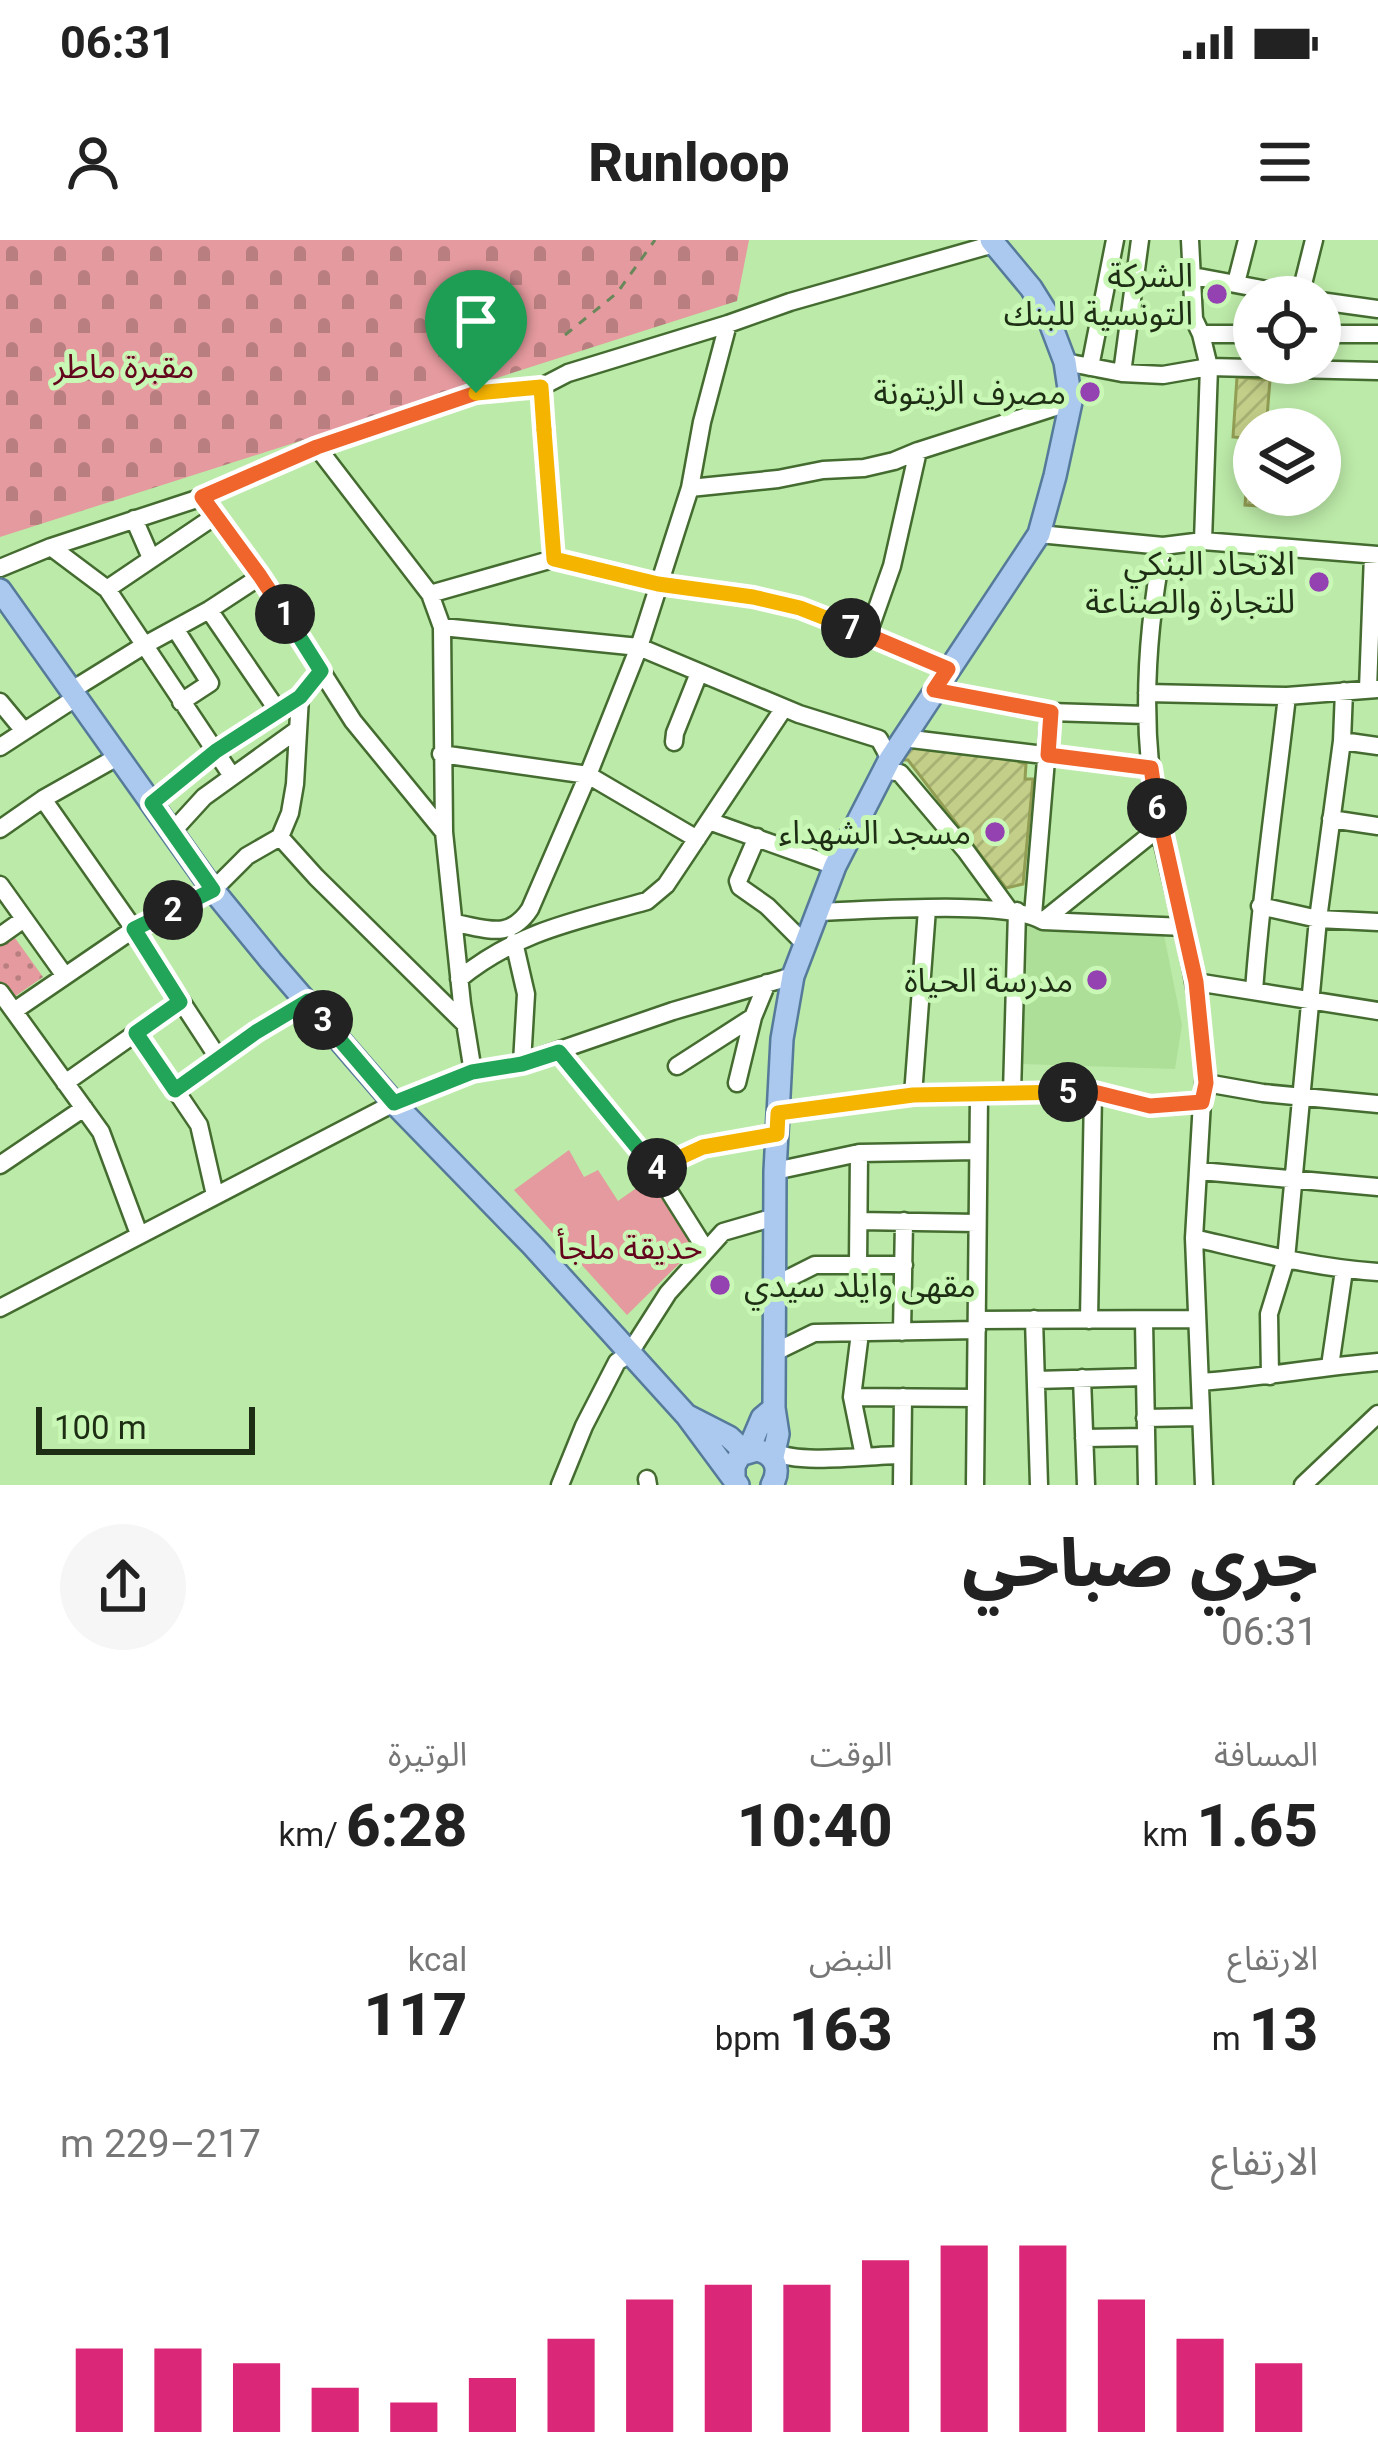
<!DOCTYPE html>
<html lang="ar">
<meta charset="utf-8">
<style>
body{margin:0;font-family:Roboto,"Noto Sans Arabic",sans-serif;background:#f6f6f6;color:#222;direction:rtl;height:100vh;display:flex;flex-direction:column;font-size:45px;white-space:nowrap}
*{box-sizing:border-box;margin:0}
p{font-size:39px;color:#767676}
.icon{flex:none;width:66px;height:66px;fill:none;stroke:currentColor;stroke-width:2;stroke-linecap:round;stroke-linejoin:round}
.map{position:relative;height:1245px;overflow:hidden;direction:ltr}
.panel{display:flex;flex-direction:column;background:#fff;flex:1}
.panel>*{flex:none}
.buttons{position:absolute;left:1233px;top:36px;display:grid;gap:24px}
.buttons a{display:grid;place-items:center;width:108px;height:108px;border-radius:50%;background:#fff;box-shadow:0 6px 18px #0003;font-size:60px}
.scale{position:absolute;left:36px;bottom:30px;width:219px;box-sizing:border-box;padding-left:12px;border:6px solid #1d2e14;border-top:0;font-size:33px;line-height:42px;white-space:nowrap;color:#1d2e14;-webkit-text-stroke:9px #c9f7b5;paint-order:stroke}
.pin{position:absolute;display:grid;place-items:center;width:102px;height:102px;color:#fff;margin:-123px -51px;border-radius:50% 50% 50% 0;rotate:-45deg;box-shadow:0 0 12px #0007}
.pin .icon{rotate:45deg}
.km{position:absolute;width:60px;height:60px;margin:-30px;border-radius:50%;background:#222;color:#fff;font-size:33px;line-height:60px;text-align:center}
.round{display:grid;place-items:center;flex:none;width:126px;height:126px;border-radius:63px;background:#f6f6f6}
.overview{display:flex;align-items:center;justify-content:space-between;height:204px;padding:0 60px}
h1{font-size:66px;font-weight:800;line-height:90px}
.metrics{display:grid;grid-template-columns:repeat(3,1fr);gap:18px;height:204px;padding:12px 60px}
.metrics div{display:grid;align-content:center}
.metrics b{font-size:60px;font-weight:800}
.metrics small{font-size:33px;font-weight:400}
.metrics p{font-size:33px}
.chart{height:336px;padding:24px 60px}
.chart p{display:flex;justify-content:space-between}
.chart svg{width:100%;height:216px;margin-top:12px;stroke:#db2777;stroke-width:6}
.status{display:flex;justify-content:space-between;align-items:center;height:84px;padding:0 60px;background:#fff;direction:ltr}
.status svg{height:33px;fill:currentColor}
header{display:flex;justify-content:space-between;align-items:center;height:156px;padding:0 60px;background:#fff;font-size:54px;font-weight:800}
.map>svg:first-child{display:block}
.built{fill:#aedf98}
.grass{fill:url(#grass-dots)}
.cemetery{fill:url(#cemetery-stones)}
.garden{fill:#e49a9e}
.building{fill:url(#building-hatch);stroke:#929e53;stroke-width:3}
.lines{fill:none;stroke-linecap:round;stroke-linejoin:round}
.minor-casing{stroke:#446c30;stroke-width:21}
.major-casing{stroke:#557a9a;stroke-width:26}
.path{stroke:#68875a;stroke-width:3;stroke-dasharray:9 9;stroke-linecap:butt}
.minor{stroke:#fff;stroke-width:16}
.major{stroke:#abc8ee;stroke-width:21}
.split-1-casing{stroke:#fff;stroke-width:24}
.split-2-casing{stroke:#fff;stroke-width:24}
.split-3-casing{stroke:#fff;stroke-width:24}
.split-4-casing{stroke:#fff;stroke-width:24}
.split-5-casing{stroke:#fff;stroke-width:24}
.split-6-casing{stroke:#fff;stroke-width:24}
.split-7-casing{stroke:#fff;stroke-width:24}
.split-8-casing{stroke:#fff;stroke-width:24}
.split-9-casing{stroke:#fff;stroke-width:24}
.split-1{stroke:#f0652b;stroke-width:15}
.split-2{stroke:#22a559;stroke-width:15}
.split-3{stroke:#22a559;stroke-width:15}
.split-4{stroke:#22a559;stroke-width:15}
.split-5{stroke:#f5b400;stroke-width:15}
.split-6{stroke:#f0652b;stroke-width:15}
.split-7{stroke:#f0652b;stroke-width:15}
.split-8{stroke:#f5b400;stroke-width:15}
.split-9{stroke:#f5b400;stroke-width:15}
.poi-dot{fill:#9442b1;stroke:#c9f7b5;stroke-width:4.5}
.labels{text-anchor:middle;stroke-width:10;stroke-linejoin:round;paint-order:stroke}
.poi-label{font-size:33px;fill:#1d2e14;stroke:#c9f7b5;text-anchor:end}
.park-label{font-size:33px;fill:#63051c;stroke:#c9f7b5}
</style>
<div class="status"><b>06:31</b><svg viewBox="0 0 49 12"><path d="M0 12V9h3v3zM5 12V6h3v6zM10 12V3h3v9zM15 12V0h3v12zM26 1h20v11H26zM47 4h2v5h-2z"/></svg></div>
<header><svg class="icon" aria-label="menu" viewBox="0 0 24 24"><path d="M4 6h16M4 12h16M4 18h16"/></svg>Runloop<svg class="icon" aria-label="person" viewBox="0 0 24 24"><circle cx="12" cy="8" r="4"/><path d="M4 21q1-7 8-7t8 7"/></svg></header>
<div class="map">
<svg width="1378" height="1245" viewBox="0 0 1378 1245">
<defs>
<pattern id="grass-dots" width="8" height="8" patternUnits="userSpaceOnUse" patternTransform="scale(3)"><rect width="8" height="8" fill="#e49a9e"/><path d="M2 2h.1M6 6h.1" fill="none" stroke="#b87e80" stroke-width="1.8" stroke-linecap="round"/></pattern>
<pattern id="cemetery-stones" width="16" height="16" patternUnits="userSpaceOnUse" patternTransform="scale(3)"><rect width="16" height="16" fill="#e49a9e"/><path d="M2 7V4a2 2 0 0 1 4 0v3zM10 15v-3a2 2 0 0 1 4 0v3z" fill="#b87e80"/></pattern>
<pattern id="building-hatch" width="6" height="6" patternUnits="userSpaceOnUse" patternTransform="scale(3)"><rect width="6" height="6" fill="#c3cf88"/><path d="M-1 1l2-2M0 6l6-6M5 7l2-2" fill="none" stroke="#a7b274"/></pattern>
</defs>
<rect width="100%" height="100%" fill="#bceaa8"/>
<!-- built -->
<path class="built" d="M1021,684L1164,695L1182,785L1175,829L1022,824Z"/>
<!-- grass -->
<path class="grass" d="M10,691L43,737L4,764L0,758V698Z"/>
<!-- cemetery -->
<path class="cemetery" d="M0,0H749L737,61L0,297Z"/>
<!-- garden -->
<path class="garden" d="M569,910L584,937L598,930L618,961L652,937L696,1007L627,1075L514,950Z"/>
<!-- building -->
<path class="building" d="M1237,137L1270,140L1266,189H1254V199L1233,197Z
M1320,201L1333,202L1330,222H1320Z
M1247,240L1254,241V255H1309L1308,269L1245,265Z
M914,506L1018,516L1019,522L1026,524L1025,539H1033L1023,644L1006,648L908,520H905L901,512Z"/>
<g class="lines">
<defs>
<path id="minor" d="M1190,0L1194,79L1201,94L1209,127L1203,301
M1193,36L1304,57
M1236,43L1247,0
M1300,56L1314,0
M1320,61L1378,69
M1201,94H1254
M1320,94H1378
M1065,122L1122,133L1163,135L1209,127L1378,131
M1090,127L1115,0
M1122,133L1140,0
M541,147L553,319
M317,207L430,354L442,387L444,592L462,764L473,832
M690,248L778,239L823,230L864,228L894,221L918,211L1071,162
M203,257L261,336L353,481L443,591
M134,279L151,318
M1039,294L1163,306L1203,301L1378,315
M1163,306C1145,399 1140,496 1160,590C1175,658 1193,719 1201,789C1203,814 1207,838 1202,862L1194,998L1204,1245
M51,307L107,349L232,536
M0,328L51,307L203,257L317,207L477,153L541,147L568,133L728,84L790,62L994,4
M107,349L215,276
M430,354L553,319L658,344L753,357L800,368L868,394L948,429
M209,370L278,471
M442,387L639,407L799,474L879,499L890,519
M176,390L210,443L181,462
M868,394L892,326L918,211
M1368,449L1373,315
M72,450L143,406L209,370L261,336
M934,450L1050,472L1146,475
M1147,453L1287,456L1378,449
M0,462L24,491
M903,498L1151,528
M1342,501L1378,506
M674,502L675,493L699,433
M0,507L77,457
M441,514L588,535L697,599
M884,530L900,533L966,611L1009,670
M43,559L134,689L219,819
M151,563L216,511L300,457
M1331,579L1378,586
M709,581L835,626
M0,589L43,559L119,516
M172,592L204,557L297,490
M280,597L316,637L465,784
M757,597L738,641L740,647L767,666L804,703
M0,645L65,736
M1260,666L1318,679L1378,682
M818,672C865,671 1007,659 1043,681L1185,687
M1033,675L1050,472
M1043,681L1160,587
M454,683C486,688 509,701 530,669L588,535L639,407L690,248L702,182L728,84
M0,696L24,679
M514,702L526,754L522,823
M459,739C518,691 576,681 647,661L666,645L784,468
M1196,742L1378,771
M1254,751C1261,652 1276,554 1287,456
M0,752L101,892L139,994
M14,771L134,689L213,650L247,616L280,597L290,573L295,544L300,457L321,431
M137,793L199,885L215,955
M559,811L655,929L706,1010
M677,826L753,777
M65,843L180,762
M737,843L753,777L767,743
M1206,843L1263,853L1378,864
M175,851L256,792L308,761
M1012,853L1017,671
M913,855L927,669
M778,873L913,855L1093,852L1150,866L1202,862
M0,925L84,868
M655,929L703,907L777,894
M775,931L859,913L978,911
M1200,931L1378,947
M859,981L977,983
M1194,998C1255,1012 1315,1028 1378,1032
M858,1024L859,913
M775,1045L815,1025H904
M0,1068L394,863L473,832L522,823L673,771L793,736
M1034,1079L1039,1245
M977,1080L1197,1079
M1089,1080L1093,852
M1144,1081L1147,1245
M902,1092L904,981
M860,1093L852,1157L864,1216
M775,1112L814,1093L977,1090
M1330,1126L1344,1030
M1270,1136L1269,1074L1286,1019L1318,679L1342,501L1344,451
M1082,1138L1086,1245
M1036,1140L1145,1137
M1200,1142C1260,1138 1318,1127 1378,1122
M852,1157L976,1158
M1145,1178L1200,1177
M1084,1198L1145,1197
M775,1212C798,1225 872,1215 902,1215
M647,1239L648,1245
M560,1245L584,1186L617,1122L629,1114L668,1053L723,992L775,977
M902,1245L903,1157
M975,1245L979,855
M1303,1245L1378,1174"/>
<path id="major" d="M0,350L213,650L271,721L394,863L533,1006L687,1176L738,1245
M688,1176L729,1197L745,1212
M748,1211L762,1178L774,1168
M773,1217L778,1194L774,1168L775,931L782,799L793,736L835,626L890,519L1039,294L1055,236L1071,162L1065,122L1046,72L1031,48L991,0
M734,1238V1226L740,1215L757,1210C775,1214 781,1229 772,1245"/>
</defs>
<!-- minor casing -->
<use href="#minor" class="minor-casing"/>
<!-- major casing -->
<use href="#major" class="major-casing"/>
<!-- path -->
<path class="path" d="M565,95L617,53L655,0"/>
<!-- minor -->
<use href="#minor" class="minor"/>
<!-- major -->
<use href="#major" class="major"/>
</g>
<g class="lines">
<defs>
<path id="split-1" d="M285,374L260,336L202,257L317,207L476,153"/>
<path id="split-2" d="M173,670L213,650L152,563L216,511L300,457L321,431L285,374"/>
<path id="split-3" d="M173,670L134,689L180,762L136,793L175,850L256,792L308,761L323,780"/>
<path id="split-4" d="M323,780L394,863L472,832L522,824L559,812L655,929L657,928"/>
<path id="split-5" d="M657,928L703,907L777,894L778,873L913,855L1068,852"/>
<path id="split-6" d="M1068,852H1094L1150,866L1202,862L1206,843L1196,742L1157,568"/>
<path id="split-7" d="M851,388L948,429L934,450L1051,472L1048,515L1151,528L1157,568"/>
<path id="split-8" d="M544,190L554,319L658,344L753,357L800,368L851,388"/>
<path id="split-9" d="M476,153L541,147L544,190"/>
</defs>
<!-- split-1 casing -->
<use href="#split-1" class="split-1-casing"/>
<!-- split-2 casing -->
<use href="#split-2" class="split-2-casing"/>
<!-- split-3 casing -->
<use href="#split-3" class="split-3-casing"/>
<!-- split-4 casing -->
<use href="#split-4" class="split-4-casing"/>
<!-- split-5 casing -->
<use href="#split-5" class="split-5-casing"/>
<!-- split-6 casing -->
<use href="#split-6" class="split-6-casing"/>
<!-- split-7 casing -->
<use href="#split-7" class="split-7-casing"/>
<!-- split-8 casing -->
<use href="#split-8" class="split-8-casing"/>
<!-- split-9 casing -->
<use href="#split-9" class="split-9-casing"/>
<!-- split-1 -->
<use href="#split-1" class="split-1"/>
<!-- split-2 -->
<use href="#split-2" class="split-2"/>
<!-- split-3 -->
<use href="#split-3" class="split-3"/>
<!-- split-4 -->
<use href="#split-4" class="split-4"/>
<!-- split-5 -->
<use href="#split-5" class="split-5"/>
<!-- split-6 -->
<use href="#split-6" class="split-6"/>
<!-- split-7 -->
<use href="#split-7" class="split-7"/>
<!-- split-8 -->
<use href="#split-8" class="split-8"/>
<!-- split-9 -->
<use href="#split-9" class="split-9"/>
</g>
<!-- markers -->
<g class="poi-dot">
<circle cx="1217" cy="54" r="12"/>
<circle cx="1090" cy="152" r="12"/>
<circle cx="1319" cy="342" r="12"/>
<circle cx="995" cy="592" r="12"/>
<circle cx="1097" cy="740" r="12"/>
<circle cx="720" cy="1045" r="12"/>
</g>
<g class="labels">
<!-- poi labels -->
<g class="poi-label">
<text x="1193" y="47">الشركة<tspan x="1193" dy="38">التونسية للبنك</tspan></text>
<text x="1066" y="164">مصرف الزيتونة</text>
<text x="1295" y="335">الاتحاد البنكي<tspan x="1295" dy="38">للتجارة والصناعة</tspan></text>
<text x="971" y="604">مسجد الشهداء</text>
<text x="1073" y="752">مدرسة الحياة</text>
<text x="744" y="1057" text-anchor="start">مقهى وايلد سيدي</text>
</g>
<!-- park labels -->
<g class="park-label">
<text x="124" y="138">مقبرة ماطر</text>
<text x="630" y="1019">حديقة ملجأ</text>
</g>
</g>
</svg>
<div class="buttons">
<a><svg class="icon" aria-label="locate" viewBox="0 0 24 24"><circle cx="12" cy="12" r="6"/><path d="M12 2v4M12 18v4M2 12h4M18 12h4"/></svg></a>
<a><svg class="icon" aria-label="layers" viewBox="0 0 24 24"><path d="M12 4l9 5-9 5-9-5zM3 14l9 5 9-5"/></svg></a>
</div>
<div class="scale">100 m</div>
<div class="pin" style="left:476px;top:153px;background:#1e9e55"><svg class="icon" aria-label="arrive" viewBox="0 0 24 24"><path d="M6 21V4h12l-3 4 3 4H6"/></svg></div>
<b class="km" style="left:285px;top:374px">1</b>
<b class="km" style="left:173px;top:670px">2</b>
<b class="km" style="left:323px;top:780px">3</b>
<b class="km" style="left:657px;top:928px">4</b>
<b class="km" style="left:1068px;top:852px">5</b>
<b class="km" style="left:1157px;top:568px">6</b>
<b class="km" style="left:851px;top:388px">7</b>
</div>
<section class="panel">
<div class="overview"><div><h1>جري صباحي</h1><p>06:31</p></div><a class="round"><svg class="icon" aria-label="share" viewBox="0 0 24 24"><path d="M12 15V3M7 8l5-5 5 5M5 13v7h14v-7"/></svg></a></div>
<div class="metrics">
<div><p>المسافة</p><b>1.65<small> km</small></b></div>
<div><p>الوقت</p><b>10:40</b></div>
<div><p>الوتيرة</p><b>6:28<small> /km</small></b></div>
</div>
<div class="metrics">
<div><p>الارتفاع</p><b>13<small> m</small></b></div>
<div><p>النبض</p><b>163<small> bpm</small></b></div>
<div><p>kcal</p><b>117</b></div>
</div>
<div class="chart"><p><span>الارتفاع</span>217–229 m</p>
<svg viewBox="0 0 160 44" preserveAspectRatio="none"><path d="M5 44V27M15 44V27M25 44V30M35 44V35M45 44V38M55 44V33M65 44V25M75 44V17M85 44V14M95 44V14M105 44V9M115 44V6M125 44V6M135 44V17M145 44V25M155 44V30"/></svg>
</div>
</section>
